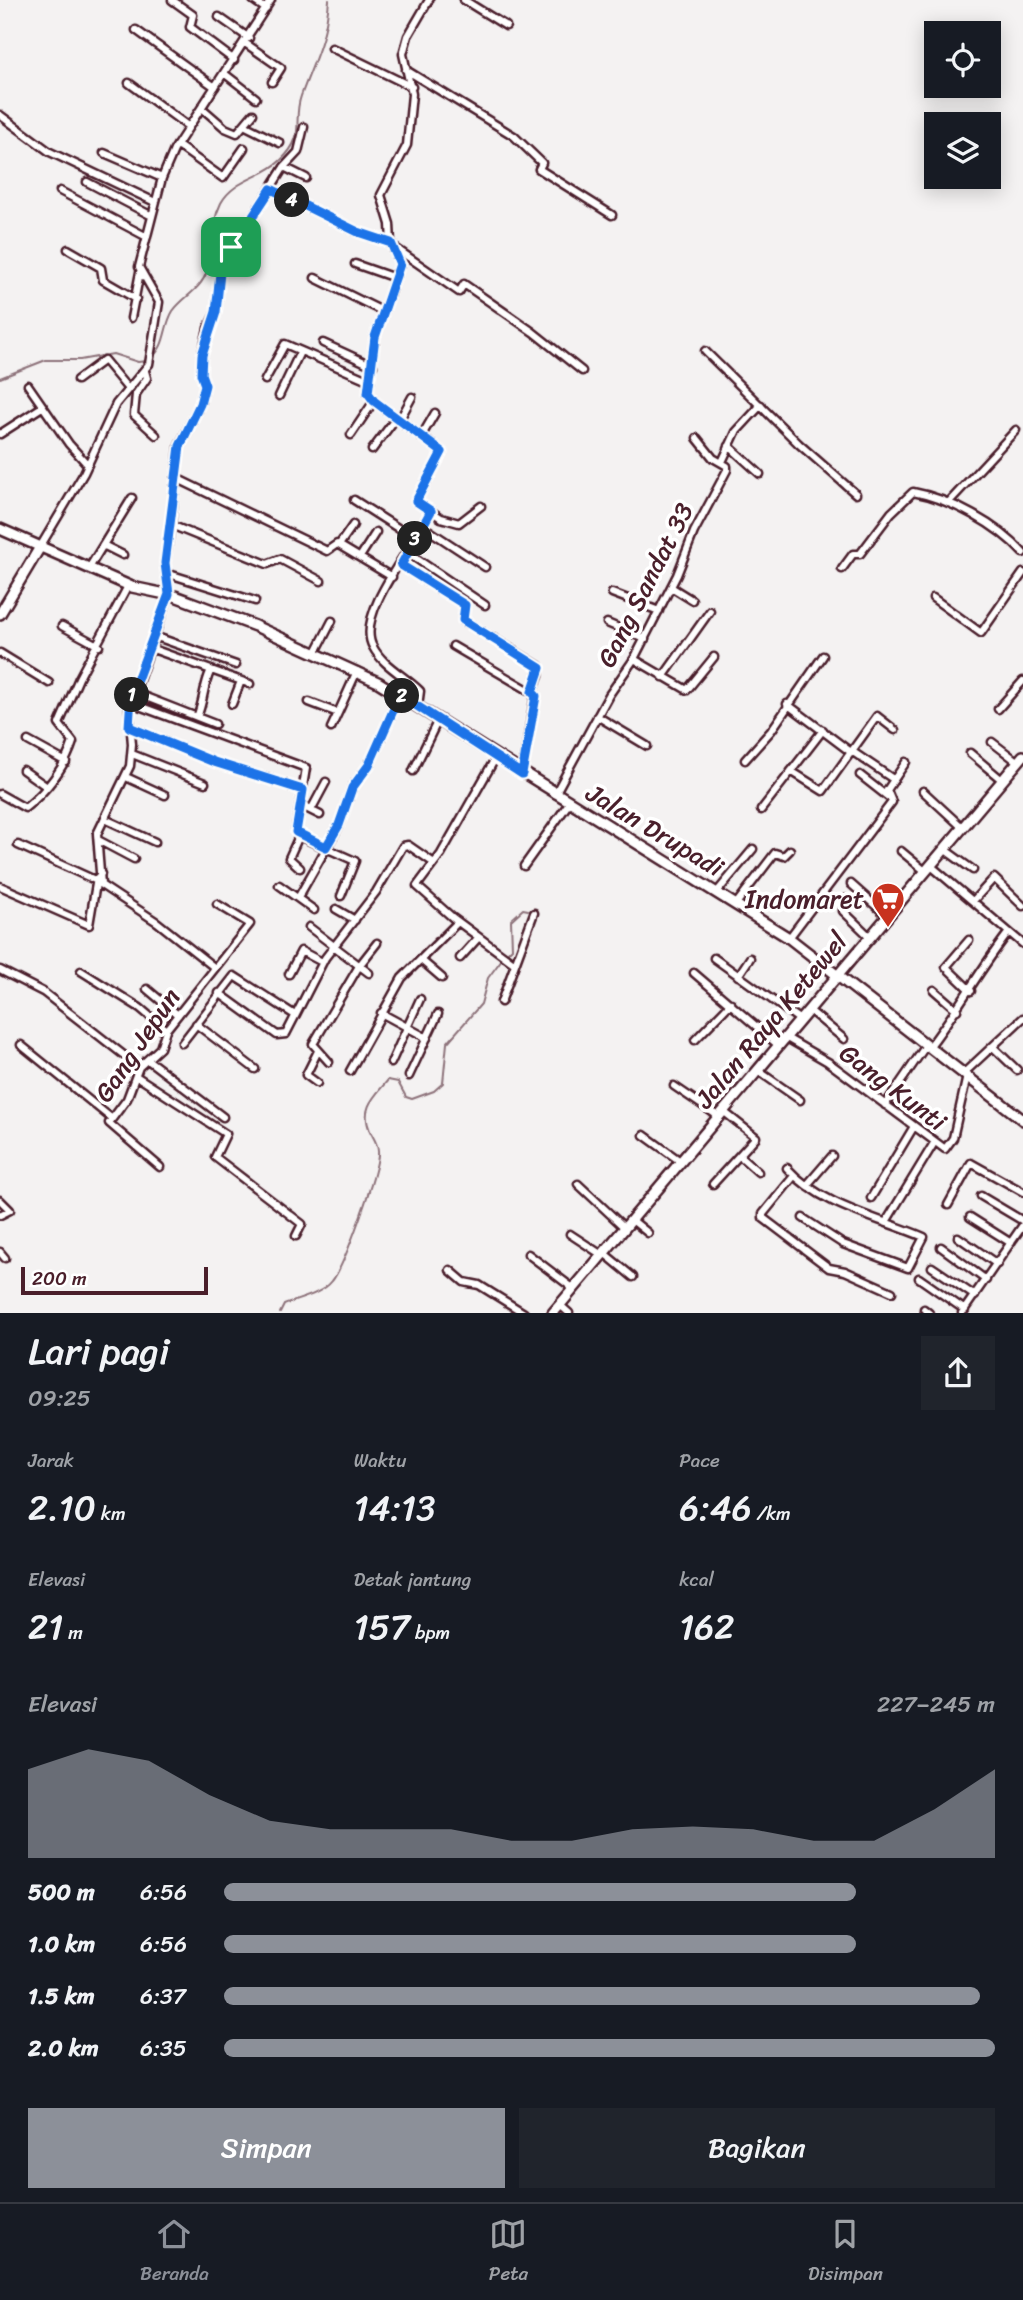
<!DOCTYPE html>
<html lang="id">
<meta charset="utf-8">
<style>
body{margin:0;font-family:Sriracha,sans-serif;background:#20242c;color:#f1f3f6;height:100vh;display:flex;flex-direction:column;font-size:26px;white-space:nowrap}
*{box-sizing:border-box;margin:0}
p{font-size:23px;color:#9ea1a6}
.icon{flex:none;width:38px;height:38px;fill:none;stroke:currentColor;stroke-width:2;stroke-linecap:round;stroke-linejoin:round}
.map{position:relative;height:1313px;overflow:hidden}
.sheet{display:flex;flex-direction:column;background:#171b24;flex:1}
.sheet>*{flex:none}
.tools{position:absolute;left:924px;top:21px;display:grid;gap:14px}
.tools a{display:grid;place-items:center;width:77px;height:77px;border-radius:0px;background:#171b24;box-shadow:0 4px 18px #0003;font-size:35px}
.scale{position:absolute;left:21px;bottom:18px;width:187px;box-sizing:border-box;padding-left:7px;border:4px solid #4a1f2b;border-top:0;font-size:19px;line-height:24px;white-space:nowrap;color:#4a1f2b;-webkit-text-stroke:5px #fff;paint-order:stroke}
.pin{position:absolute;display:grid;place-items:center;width:60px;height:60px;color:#fff;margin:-30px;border-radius:14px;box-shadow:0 4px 10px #0006}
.km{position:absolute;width:35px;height:35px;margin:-18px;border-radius:50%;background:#222;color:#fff;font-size:19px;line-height:35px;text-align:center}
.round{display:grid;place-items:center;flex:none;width:74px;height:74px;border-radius:0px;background:#20242c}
.overview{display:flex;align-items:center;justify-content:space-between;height:119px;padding:0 28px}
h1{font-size:38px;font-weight:600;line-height:52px}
.metrics{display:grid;grid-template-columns:repeat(3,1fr);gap:10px;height:119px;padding:7px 28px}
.metrics div{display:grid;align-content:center}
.metrics b{font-size:35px;font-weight:600}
.metrics small{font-size:19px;font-weight:400}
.metrics p{font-size:19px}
.chart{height:196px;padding:14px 28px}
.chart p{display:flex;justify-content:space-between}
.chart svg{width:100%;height:126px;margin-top:7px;fill:#8c9099;opacity:.7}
.button{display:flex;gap:14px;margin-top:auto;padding:14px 28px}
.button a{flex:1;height:80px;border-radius:0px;background:#8c9099;color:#fff;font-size:28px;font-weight:600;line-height:80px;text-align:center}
.button a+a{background:#20242c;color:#f1f3f6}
ul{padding:0 28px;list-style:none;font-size:23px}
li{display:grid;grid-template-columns:112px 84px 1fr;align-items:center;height:52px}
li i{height:18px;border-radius:9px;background:#8c9099}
.menu{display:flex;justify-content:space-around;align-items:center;height:98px;border-top:2px solid #363941;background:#171b24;font-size:19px;color:#9ea1a6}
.menu a{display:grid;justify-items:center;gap:4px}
.menu .active{color:#8c9099}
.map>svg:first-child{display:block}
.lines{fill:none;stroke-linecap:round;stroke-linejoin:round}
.stream{stroke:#8d727a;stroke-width:2}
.street-casing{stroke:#4a1f2b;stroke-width:11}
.secondary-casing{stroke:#4a1f2b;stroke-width:14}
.street{stroke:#fff;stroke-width:6}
.secondary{stroke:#fff;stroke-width:9}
.route-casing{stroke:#fff;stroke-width:14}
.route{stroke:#1a73e8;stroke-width:9}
.labels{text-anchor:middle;stroke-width:7;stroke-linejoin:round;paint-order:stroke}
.street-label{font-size:26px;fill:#4a1f2b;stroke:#fff}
.poi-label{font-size:26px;fill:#4a1f2b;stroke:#fff;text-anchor:end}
</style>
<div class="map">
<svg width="1023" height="1313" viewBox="0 0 1023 1313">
<rect width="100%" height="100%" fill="#f4f2f2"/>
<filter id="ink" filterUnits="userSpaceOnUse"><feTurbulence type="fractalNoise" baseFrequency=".0143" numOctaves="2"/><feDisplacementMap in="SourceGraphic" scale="14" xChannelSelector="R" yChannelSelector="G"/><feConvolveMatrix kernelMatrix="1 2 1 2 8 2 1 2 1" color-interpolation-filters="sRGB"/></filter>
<g filter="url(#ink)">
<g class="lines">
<!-- stream -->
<path class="stream" d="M151,358C167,346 163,327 173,311C184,296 201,290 207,271C213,248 210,225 221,203C234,179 263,178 281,160C307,135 292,121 301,96C314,60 326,40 329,0
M0,378L46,360H80L113,354L138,362L146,361
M506,954L512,948L511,920L523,909L528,910
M280,1313L284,1305C298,1299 322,1294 332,1281C344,1267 380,1167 378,1151C378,1144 373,1137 370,1131C360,1108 374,1097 388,1080L398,1082L406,1097L412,1099L434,1091L443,1083L447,1043L481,1004L488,978L502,959"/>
<defs>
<path id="street" d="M172,0L193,15L190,27L234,60
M253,0L266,9
M464,0L506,26
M219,17L249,38
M136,30L215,87
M245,43L281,68L272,82
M332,48L412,87
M406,70L514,136L542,163L539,169L612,215
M225,74L256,98
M129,83L189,127
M202,108L225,128L237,133L253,114
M0,115L50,152L155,202
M244,125L280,143
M177,145L223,178L244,148
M104,153L162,178
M284,167L298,152L304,127
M306,178L284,167L252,218L237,233L221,263L216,312L208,328L202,355L201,374L205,385L200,404L179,446L171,525L267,564L280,559L321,581
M87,182L152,216
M271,189L358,232L391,243
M60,191L147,237
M394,247L459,292L464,284L533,332L582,371
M68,249L101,268L103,280L136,299
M355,264L395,278
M315,278L384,312
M131,318L140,272
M323,343L373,366
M705,351L799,444L856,494
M145,371L147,378L136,394L134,415L156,435
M77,380L104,360L128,389
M265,380L285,344L370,381
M28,385L69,444L88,465
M279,396L300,352
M399,421L412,397
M0,434L42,407
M351,435L374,401
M421,437L435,413
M729,446L760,474
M372,450L396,418
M722,462L736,432L761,405
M176,478L327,551L337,544L392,577
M354,500L415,539
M948,503L1016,430
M431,511L441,518L459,523L481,506
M171,525L165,563L169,595L129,709L132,744L130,766L97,834L101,885L157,922L215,968
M424,527L485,567
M103,545L123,555
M339,545L353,525
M40,547L84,473L116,404L149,364L159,302L139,267L162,178L174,150L271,0
M408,553L485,605
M360,557L376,532
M401,565L465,605L463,620L539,666V676L532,692
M89,568L132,498
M842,569L853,554H860L891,513L913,492C951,499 998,525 1023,553
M166,573L255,601
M671,587L692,600
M612,593L659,611
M933,598L981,633L1023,573
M607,623L645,639
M62,626L99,646
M154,636L236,665
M453,646L535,694L522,773
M150,648L250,684
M316,652L332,621
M0,653L49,683
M634,659L687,690L714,657
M663,677L710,611
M133,692L215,724
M309,702L338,713L357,671
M131,703L306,768L296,830L299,836L355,861L341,896
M232,704L241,681
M787,704L852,753
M418,706L420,691C405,676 383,666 373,647C354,614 417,542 431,511L416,501L442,452L374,401L368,393L375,336L400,264L391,243L390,224L381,195L407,145L412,94L403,54L408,36L429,0
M998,709L1023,681
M597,716L647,746
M197,717C204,701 203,687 210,672
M129,727L214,762L303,790
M331,728L338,713
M28,741L66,762
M992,742L1018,762
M853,752L893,779
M970,753L1002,780
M132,754L205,783
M496,757L441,854L417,886L453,918L515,964
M745,760L771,731L823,656
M23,770L47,787
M413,771L438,720
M791,771L823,791L877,716L895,730
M860,775L888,797
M126,777L165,795
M923,791L963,828
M0,794L25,808C47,791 65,767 73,742L59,724L79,678L128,586
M555,794L609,695L634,659L677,575L694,532L727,470V466L713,458L697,438
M300,805L320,815
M311,810L326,782
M761,810L823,730
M105,819L155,842
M299,836L289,858L300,868
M98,840L134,859
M18,845L97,881
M944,849L973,870
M901,851L925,871
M930,865L1023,944
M524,866L569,803
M851,884L886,915
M279,885L314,910
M0,886L89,925L97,878L101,874
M717,892L753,849
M298,898L339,826L352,787L369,765L400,695
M845,899L843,911L869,936
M973,901L994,878L1023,906
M736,904L775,853L784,856L790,850
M336,909L355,920
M309,927L369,973
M789,938L892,802L887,790L906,762
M969,940L946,967L971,991
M460,958L478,938
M714,958L800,1020
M421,960L442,978
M0,970L43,992L139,1067
M81,971L140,1008L166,1030
M694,973L778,1045
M289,974L301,951L322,962
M738,976L750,958
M147,989L178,1015
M934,990L957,1010
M219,993L277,1035L286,1034L325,958L376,892L403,846L408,845L434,863
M501,1002L534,913
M809,1010L844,1039
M381,1013L427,1038
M196,1024L255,1069
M785,1037L828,1062L945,1149L953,1138L967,1076
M695,1040L731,1003
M182,1043L234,976L295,1015
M21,1045L111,1118
M930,1046C959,1008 980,969 1009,932
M993,1047L1017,1070
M148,1060L223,1117
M329,1062L313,1044L359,966L377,943
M391,1063L420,999
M757,1070L800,1100
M350,1071L402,978L458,922
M964,1073L1023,1018
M136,1076L226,1134L215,1157L302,1224L296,1236
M409,1076L438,1014
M317,1083L306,1075L318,1051
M674,1086L718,1116
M885,1105L927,1044
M644,1135L680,1161
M740,1156L758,1172
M160,1167L109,1123L127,1099L139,1067L160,1048L166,1030L250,924L217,904
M787,1168C821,1206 879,1218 924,1237L908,1268L843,1244L803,1218
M794,1176L763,1214V1218L829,1268L845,1271L892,1292
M578,1184L625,1228
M713,1184L756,1137L723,1111
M807,1185L832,1156
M981,1196L1023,1221
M871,1198L913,1128
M0,1200L10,1210L0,1215
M948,1205L971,1163L1023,1192
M970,1217L1011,1243
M632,1220L648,1233
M886,1222L934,1143
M570,1234L602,1255
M958,1237L997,1264
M941,1247L986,1280
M0,1252L5,1258
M604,1253L633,1277
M528,1254L574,1289
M932,1267L975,1296
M450,1270L464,1282L479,1285L524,1313
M919,1278L965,1310
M560,1305L569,1313
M924,1309L929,1313
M962,1313L1023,1225"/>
<path id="secondary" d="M0,529L132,587L175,596L255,626L378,682L789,938L1023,1120
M0,614L40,547
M553,1313L1023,756"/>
</defs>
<!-- street casing -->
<use href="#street" class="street-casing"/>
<!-- secondary casing -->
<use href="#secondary" class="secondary-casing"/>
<!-- street -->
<use href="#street" class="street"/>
<!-- secondary -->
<use href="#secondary" class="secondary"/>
</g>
</g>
<g class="lines" filter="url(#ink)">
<defs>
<path id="route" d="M271,189L358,232L391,243L400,264L375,337L368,393L374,401L442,452L416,501L431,511L401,565L465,605L463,620L540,668L532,692L536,696L522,774L400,695L369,765L352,788L339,825L326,847L296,832L303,790L214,762L129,727L131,696L169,594L165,563L180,446L200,404L205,385L201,374L202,355L216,312L221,263L237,233L250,221Z"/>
</defs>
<!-- route casing -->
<use href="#route" class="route-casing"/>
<!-- route -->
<use href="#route" class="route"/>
</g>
<!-- icons -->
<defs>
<symbol id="supermarket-pin" viewBox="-11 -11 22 30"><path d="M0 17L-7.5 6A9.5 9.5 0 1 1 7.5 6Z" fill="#c8321e" stroke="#fff"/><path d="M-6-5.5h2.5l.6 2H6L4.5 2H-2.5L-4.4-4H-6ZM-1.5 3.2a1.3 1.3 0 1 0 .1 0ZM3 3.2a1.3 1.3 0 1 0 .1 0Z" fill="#fff"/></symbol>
</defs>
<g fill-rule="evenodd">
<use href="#supermarket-pin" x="869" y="880" width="38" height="52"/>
</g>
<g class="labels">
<!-- street labels -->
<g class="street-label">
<text transform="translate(645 585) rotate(-63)" y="9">Gang Sandat 33</text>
<text transform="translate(655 830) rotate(31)" y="9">Jalan Drupadi</text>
<text transform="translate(771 1020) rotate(-50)" y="9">Jalan Raya Ketewel</text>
<text transform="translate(137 1045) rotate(-56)" y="9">Gang Jepun</text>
<text transform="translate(893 1087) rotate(37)" y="9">Gang Kunti</text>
</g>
<!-- poi labels -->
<g class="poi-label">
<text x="864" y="908">Indomaret</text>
</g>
</g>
</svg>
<div class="tools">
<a><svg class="icon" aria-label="locate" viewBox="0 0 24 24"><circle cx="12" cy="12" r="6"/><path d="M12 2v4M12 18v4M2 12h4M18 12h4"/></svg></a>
<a><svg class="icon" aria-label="layers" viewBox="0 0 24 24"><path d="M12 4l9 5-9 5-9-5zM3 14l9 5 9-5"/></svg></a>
</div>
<div class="scale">200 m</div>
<div class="pin" style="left:231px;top:247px;background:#1e9e55"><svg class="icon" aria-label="arrive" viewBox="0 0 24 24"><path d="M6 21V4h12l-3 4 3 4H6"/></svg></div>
<b class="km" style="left:132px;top:695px">1</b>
<b class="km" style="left:402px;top:696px">2</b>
<b class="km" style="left:415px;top:539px">3</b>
<b class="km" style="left:292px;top:200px">4</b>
</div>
<section class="sheet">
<div class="overview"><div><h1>Lari pagi</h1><p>09:25</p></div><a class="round"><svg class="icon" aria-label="share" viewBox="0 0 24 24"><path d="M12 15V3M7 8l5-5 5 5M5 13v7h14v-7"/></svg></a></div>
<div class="metrics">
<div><p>Jarak</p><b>2.10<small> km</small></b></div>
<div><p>Waktu</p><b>14:13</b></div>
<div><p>Pace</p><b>6:46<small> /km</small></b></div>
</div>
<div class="metrics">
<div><p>Elevasi</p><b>21<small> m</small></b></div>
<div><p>Detak jantung</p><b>157<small> bpm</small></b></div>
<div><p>kcal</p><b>162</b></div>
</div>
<div class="chart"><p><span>Elevasi</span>227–245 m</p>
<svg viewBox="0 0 160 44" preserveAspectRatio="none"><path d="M0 44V13L10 6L20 10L30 22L40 31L50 34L60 34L70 34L80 38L90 38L100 34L110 33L120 34L130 38L140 38L150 27L160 13V44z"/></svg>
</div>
<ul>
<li><b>500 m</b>6:56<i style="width:82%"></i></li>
<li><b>1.0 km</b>6:56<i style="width:82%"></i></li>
<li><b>1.5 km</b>6:37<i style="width:98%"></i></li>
<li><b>2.0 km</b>6:35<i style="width:100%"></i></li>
</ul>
<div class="button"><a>Simpan</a><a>Bagikan</a></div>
</section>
<nav class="menu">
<a class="active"><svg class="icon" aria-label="home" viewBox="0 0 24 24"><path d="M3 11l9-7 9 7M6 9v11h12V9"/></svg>Beranda</a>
<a><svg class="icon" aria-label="map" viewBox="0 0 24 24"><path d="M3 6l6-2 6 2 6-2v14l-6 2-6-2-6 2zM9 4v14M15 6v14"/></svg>Peta</a>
<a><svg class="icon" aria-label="saved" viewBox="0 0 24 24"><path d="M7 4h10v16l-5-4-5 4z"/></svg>Disimpan</a>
</nav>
